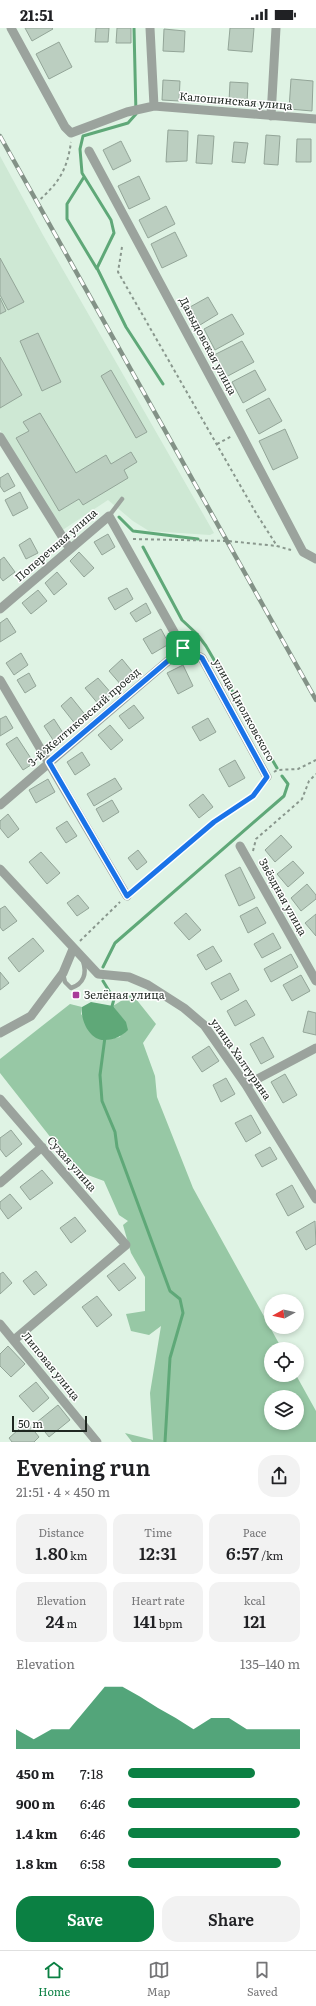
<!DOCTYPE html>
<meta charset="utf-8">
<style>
body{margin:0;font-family:Literata,serif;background:#f2f2f2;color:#202124;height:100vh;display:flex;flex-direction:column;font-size:15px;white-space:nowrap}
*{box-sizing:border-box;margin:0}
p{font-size:13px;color:#757577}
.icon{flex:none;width:22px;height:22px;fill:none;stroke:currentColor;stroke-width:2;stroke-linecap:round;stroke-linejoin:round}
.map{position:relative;height:1414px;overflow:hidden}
.panel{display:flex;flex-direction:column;background:#fff;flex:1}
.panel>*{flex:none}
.needle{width:26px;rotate:262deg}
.controls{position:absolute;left:264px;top:1266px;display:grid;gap:8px}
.controls a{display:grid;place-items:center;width:40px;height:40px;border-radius:50%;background:#fff;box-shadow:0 2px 6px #0003;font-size:20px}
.scale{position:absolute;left:12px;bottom:10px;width:75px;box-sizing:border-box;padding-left:4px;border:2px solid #1f2721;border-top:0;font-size:11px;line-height:14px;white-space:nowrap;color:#1f2721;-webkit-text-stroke:3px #fff;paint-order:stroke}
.pin{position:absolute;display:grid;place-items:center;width:34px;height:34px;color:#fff;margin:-17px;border-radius:8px;box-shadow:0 2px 6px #0006}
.round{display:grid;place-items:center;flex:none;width:42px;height:42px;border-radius:16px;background:#f2f2f2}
.headline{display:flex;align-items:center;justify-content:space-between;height:68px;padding:0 16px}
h1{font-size:22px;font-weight:600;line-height:30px}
.figures{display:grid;grid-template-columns:repeat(3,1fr);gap:6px;height:68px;padding:4px 16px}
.figures div{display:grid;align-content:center;border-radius:10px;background:#f2f2f2;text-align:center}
.figures b{font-size:17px;font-weight:600}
.figures small{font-size:11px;font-weight:400}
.figures p{font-size:11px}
.chart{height:112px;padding:8px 16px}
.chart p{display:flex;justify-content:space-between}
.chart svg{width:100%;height:72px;margin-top:4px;fill:#0b8043;opacity:.7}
.button{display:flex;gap:8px;margin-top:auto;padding:8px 16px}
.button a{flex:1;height:46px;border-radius:16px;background:#0b8043;color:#fff;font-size:16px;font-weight:600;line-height:46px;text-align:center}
.button a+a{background:#f2f2f2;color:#202124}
ul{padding:0 16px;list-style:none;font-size:13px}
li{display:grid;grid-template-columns:64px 48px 1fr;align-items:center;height:30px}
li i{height:10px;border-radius:5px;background:#0b8043}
.status{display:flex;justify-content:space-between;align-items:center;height:28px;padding:0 20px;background:#fff;direction:ltr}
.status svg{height:11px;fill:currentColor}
.tab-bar{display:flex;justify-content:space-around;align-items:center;height:56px;border-top:1px solid #e0e0e0;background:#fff;font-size:11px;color:#757577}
.tab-bar a{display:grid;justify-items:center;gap:2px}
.tab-bar .active{color:#0b8043}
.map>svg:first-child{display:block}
.built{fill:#cee8d4}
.green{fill:#97c8a5;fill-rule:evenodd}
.water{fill:#5fa878}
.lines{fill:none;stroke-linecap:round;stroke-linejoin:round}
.stream{stroke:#5fa878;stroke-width:3}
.building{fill:#bbcec0;stroke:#93a598}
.path{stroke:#89978d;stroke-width:2;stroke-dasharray:3 3;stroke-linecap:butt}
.lane{stroke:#9ba39d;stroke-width:4.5}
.street{stroke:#9ba39d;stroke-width:9}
.rail-casing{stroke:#839287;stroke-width:4.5}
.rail{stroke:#fff;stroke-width:3;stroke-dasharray:9;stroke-linecap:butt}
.route-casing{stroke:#fff;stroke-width:8}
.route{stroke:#1a73e8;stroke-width:5}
.poi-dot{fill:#a93b9a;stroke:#fff;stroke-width:1.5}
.labels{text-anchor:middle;stroke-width:3;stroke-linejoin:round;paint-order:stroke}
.street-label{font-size:11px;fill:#1f2721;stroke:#fff}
.poi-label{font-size:11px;fill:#1f2721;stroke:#fff;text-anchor:start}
</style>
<div class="status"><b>21:51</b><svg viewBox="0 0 49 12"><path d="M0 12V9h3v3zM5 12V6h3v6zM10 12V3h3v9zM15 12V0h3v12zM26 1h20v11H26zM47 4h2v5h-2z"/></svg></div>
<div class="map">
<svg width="316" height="1414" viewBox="0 0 316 1414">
<rect width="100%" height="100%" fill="#dff3e4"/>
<!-- built -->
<path class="built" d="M0,128L43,207L214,505L210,507L149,503L133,493L108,472L61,503L0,402Z"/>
<!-- green -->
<path class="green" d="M132,966L156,996L143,1015L155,1048L157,1069L193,1160L282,1321H271V1347H296L316,1383V1414H132L125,1405L153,1412L150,1365L161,1298L149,1307L131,1303L126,1286L145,1283V1249L131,1225L123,1197L128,1193L119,1187L104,1153L77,1143L0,1045V1031L70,976L82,979L81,986L104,1012L120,1009L125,994L113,978ZM271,1369H297V1395H271Z"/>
<!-- water -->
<path class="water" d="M91,974L113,978L126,994L128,1002C122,1008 114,1012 105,1012C90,1013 80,992 82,979Z"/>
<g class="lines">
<!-- stream -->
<path class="stream" d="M134,0L136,86L128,95L83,108L80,121L82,145L111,192L114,205L97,240L126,299L163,356
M84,149L67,176V191L97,241
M119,489L133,503L198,511
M143,519L182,592L197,606L206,618L277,740
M103,939L115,915L284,768L288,756L282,748
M103,953L114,971L111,982
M105,1009L100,1047L102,1073L115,1104L117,1119L170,1263L180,1271L183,1285L170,1330L165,1414"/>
</g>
<!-- building -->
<path class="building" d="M25,0H52L53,1L32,13Z
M96,0H109L108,14H95Z
M117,0H131V15H116Z
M230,0H254L252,24L228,22Z
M164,1L185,3L184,24L163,23Z
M59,14L72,39L49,51L36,26Z
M291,51L313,53L312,83L289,81Z
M163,52L180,53L179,73L162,72Z
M230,54L248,55L247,75L229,74Z
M168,102L188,103L187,133L166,134Z
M198,107L214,108L212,136L196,135Z
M266,107L280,108L278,137L264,136Z
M297,111H311V134H296Z
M121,113L131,133L113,142L103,122Z
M234,114L248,115L245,135L232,134Z
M139,148L150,171L129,181L118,158Z
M166,178L175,196L148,210L139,192Z
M175,204L187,228L162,240L151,216Z
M0,230L24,274L8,282L0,267Z
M208,269L218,286L200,297L190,279Z
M0,270L6,283L0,286Z
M232,286L244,306L215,322L204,301Z
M38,305L61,354L42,363L20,313Z
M242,313L254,334L226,349L214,327Z
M0,329L22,367L0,380Z
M111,342L147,404L136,410L101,348Z
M255,342L266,362L243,375L232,354Z
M269,370L282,393L259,406L246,382Z
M40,385L76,445L106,427L111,436L131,424L137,434L124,442L128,450L83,477L79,471L59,483L16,410L29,403L23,394Z
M285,401L298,430L273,442L259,413Z
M8,445L15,458L4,464L0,458V450Z
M20,464L28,480L13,488L5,472Z
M108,506L115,519L102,527L94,514Z
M30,510L38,525L26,531L19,517Z
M79,524L94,540L84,549L70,533Z
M4,529L15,544L3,553L0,549V532Z
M57,544L67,556L54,567L45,555Z
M127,560L133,571L115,582L108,570Z
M38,562L47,573L31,586L22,575Z
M146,575L151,585L136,594L130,585Z
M7,590L16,604L0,614V595Z
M161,601L169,616L152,626L143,611Z
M21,625L28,637L14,647L6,635Z
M122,631L135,647L122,658L109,643Z
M183,637L193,658L178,666L167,645Z
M29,645L36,658L25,665L17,652Z
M98,650L112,666L99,677L85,660Z
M71,669L87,689L76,697L61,678Z
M134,677L144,690L129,701L119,688Z
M6,688L13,700L0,708V691Z
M208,690L216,704L200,713L192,699Z
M54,691L65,708L55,715L44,698Z
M110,697L123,712L111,722L98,707Z
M17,709L34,735L23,742L6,716Z
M82,724L90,737L75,747L67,734Z
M235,732L245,750L229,759L219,741Z
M115,750L122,761L94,778L87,766Z
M48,751L55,764L36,775L29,762Z
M203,766L213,779L199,790L189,777Z
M112,772L119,784L103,794L96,781Z
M8,786L19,801L8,810L0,800V793Z
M67,793L77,808L66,815L56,800Z
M281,807L292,819L275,834L265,822Z
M138,822L147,834L137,842L128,830Z
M41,824L60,845L47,856L29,834Z
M293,833L304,845L288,859L277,846Z
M240,839L255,870L239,878L225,847Z
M307,856L316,867V871L301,883L291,870Z
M78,867L89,880L77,888L67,875Z
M5,878L17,893L3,903L0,899V881Z
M257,879L266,895L248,905L240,888Z
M186,885L201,902L189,912L174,895Z
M316,886V908L305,895Z
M273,905L281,920L262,930L254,916Z
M33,910L44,923L19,944L8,930Z
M213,918L222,933L206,942L197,927Z
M291,926L298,939L271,954L264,941Z
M0,944L9,955L0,962Z
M230,945L239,962L221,972L211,955Z
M301,947L310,963L292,973L283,957Z
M246,972L255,987L235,998L227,983Z
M308,983L316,985V1007L303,1004Z
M263,1009L274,1029L261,1036L250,1016Z
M209,1018L219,1033L202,1044L192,1029Z
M285,1046L297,1067L283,1075L271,1054Z
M226,1050L235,1066L221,1074L213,1057Z
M251,1087L261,1105L246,1114L235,1095Z
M11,1102L22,1116L6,1129L0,1121V1110Z
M270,1119L277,1131L262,1139L255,1127Z
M42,1142L53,1155L30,1172L20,1159Z
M292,1157L304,1179L288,1188L276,1166Z
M10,1166L22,1180L8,1191L0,1180V1174Z
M75,1189L86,1203L71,1215L60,1200Z
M315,1193L316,1216L306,1222L296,1204Z
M124,1235L136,1250L119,1263L107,1248Z
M36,1243L47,1257L34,1267L23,1253Z
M3,1244L12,1255L0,1266V1246Z
M97,1268L112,1287L97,1299L82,1279Z
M8,1318L25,1336L11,1349L0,1338V1326Z
M36,1354L49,1370L33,1384L19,1368Z
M58,1377L70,1392L49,1409L37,1394Z
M27,1394L39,1409L34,1414H12L9,1410Z"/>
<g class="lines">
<!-- path -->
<path class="path" d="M36,175C58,156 67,143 71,114
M122,219L118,244L256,485L277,518L291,522
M217,416L232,408
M133,511L228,513L277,518
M274,744L277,742L298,741L316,732
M253,823L256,811L302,771L309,753L316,746
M134,862L214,794L253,768L262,755
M80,913L120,874"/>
<!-- lane -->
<path class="lane" d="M109,488L122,471
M63,946L65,954L71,960C84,956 87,945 83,933"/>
<!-- street -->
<path class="street" d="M11,0L65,99L71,105L127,84L154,78L316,91
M150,0L154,78
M271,88L276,0
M89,123L240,404L303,524L316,531
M0,409L70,521
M0,581L109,488L183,620L202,630L267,749
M0,652L127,868
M0,777L183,620
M240,818L316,953
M0,841L98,946L129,949L148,957L184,980L204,997L246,1057L316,1171
M0,1005L31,988L63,945L73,921
M246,1057L316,1020
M0,1071L126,1217L14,1312
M0,1155L42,1119
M0,1296L97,1414"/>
<defs>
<path id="rail" d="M0,108L316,672"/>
</defs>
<!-- rail casing -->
<use href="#rail" class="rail-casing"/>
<!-- rail -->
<use href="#rail" class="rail"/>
</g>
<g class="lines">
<defs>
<path id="route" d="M183,620L202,630L267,749L253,768L214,794L127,868L49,734Z"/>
</defs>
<!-- route casing -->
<use href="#route" class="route-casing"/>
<!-- route -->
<use href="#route" class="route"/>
</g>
<!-- markers -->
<rect class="poi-dot" x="72" y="963" width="8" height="8" rx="2"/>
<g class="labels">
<!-- street labels -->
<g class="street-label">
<text transform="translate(236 73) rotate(5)" y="4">Калошинская улица</text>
<text transform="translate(208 318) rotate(62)" y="4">Давыдовская улица</text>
<text transform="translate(56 517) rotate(-41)" y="4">Поперечная улица</text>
<text transform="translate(244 682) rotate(61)" y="4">улица Циолковского</text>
<text transform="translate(84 689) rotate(-41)" y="4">3-й Желтиковский проезд</text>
<text transform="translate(283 869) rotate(61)" y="4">Звёздная улица</text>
<text transform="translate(241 1031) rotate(55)" y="4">улица Халтурина</text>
<text transform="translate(72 1136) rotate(49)" y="4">Сухая улица</text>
<text transform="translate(51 1338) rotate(51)" y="4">Липовая улица</text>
</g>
<!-- poi labels -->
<g class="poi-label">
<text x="84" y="971">Зелёная улица</text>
</g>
</g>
</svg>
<div class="controls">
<a><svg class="needle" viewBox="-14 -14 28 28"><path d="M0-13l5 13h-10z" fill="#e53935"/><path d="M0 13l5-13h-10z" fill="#757577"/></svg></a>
<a><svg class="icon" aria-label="locate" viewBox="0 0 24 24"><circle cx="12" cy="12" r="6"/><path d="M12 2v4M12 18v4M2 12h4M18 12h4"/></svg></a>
<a><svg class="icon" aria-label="layers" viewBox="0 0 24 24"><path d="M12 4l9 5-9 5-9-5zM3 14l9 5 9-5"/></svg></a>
</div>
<div class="scale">50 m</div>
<div class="pin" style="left:183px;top:620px;background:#1e9e55"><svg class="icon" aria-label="arrive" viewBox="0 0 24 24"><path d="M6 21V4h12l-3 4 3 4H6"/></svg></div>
</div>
<section class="panel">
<div class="headline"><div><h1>Evening run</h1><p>21:51 · 4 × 450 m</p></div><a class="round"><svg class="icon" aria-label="share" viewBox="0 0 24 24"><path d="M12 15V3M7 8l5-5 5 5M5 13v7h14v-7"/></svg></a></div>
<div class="figures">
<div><p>Distance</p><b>1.80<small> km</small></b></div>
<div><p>Time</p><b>12:31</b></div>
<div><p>Pace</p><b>6:57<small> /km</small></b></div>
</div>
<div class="figures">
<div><p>Elevation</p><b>24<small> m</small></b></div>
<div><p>Heart rate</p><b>141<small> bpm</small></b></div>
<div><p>kcal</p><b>121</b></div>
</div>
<div class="chart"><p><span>Elevation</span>135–140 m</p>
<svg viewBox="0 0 160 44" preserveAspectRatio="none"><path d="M0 44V32L10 38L20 32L30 32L40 19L50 6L60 6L70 12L80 19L90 25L100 32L110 25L120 25L130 32L140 32L150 32L160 32V44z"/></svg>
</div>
<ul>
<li><b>450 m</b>7:18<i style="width:74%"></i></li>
<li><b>900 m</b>6:46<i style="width:100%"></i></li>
<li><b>1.4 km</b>6:46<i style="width:100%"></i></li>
<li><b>1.8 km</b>6:58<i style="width:89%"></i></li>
</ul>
<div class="button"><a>Save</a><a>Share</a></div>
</section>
<nav class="tab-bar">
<a class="active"><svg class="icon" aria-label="home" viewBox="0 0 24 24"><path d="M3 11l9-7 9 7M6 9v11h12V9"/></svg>Home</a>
<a><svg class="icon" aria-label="map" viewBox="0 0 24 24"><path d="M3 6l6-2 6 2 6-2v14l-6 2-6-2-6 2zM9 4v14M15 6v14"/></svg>Map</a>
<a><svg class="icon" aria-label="saved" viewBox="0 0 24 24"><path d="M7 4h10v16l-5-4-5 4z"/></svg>Saved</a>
</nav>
